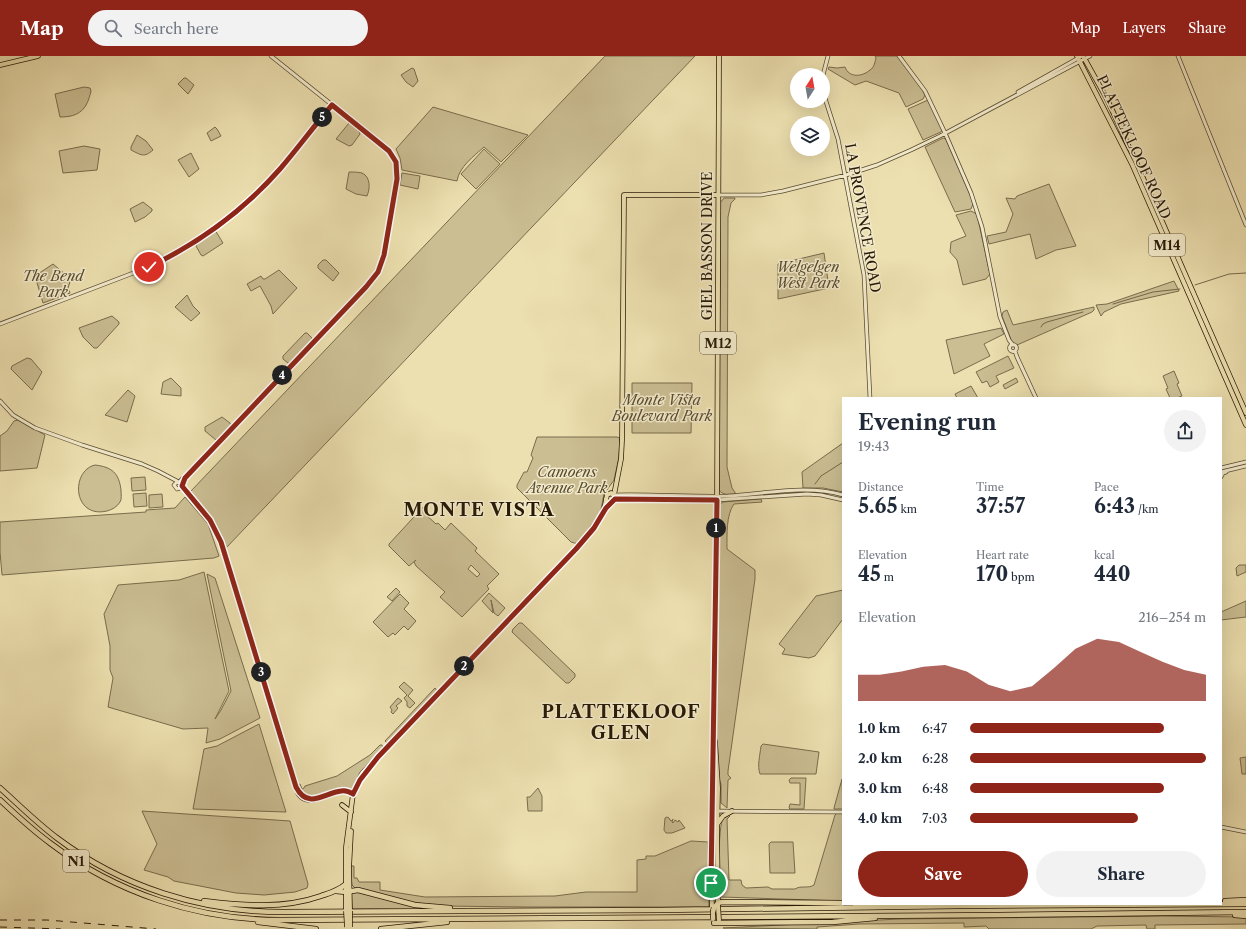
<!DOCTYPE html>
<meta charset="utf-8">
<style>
body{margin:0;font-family:"Libre Caslon Text",serif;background:#f2f2f3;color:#1f2937;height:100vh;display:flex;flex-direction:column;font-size:15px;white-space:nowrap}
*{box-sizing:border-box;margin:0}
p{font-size:13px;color:#747a83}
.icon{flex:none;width:22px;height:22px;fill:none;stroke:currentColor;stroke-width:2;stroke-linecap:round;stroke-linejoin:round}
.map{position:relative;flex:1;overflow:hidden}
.side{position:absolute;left:842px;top:341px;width:380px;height:508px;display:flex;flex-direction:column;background:#fff;border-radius:0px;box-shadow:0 4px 16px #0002}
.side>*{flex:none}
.needle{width:26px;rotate:11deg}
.fabs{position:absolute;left:790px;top:12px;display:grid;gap:8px}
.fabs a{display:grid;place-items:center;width:40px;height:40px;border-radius:50%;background:#fff;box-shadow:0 4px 16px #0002;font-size:20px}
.pin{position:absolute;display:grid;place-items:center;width:34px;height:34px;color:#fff;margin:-17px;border:2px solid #fff;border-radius:50%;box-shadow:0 1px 4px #0007}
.km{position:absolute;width:20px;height:20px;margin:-10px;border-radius:50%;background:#222;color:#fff;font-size:11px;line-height:20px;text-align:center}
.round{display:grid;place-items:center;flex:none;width:42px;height:42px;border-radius:21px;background:#f2f2f3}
.overview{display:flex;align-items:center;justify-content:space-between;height:68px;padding:0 16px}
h1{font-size:22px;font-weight:700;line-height:30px}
.metrics{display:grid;grid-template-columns:repeat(3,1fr);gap:6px;height:68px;padding:4px 16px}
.metrics div{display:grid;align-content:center}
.metrics b{font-size:20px;font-weight:700}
.metrics small{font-size:11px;font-weight:400}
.metrics p{font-size:11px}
.chart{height:112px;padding:8px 16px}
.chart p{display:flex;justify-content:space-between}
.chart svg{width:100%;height:72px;margin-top:4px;fill:#8f2418;opacity:.7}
.cta{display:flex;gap:8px;margin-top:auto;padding:8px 16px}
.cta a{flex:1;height:46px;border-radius:24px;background:#8f2418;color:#fff;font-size:16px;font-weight:700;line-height:46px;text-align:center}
.cta a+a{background:#f2f2f3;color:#1f2937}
ul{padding:0 16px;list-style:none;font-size:13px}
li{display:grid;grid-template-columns:64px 48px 1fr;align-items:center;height:30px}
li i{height:10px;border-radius:5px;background:#8f2418}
header{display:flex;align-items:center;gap:24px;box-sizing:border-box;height:56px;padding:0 20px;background:#8f2418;color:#fff}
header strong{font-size:19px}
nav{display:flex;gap:22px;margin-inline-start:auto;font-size:14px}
.search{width:280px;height:36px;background:#f2f2f3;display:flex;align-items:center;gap:10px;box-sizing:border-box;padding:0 14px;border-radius:22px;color:#747a83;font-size:15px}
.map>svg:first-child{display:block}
.green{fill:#cbbe93;stroke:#796c4c;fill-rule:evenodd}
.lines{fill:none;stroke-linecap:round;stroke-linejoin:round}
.stream{stroke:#766849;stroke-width:1}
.minor-casing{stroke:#584b30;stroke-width:4.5}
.major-casing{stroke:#271906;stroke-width:5.5}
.highway-casing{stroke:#271906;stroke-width:6}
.minor{stroke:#f3ebcc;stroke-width:3}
.major{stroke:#ede0b0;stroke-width:4}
.highway{stroke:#ede0b0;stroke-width:4.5}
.rail{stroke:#271906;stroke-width:1;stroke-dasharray:7 7;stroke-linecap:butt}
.major-bridge-casing{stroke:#271906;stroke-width:5.5;stroke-linecap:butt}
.highway-bridge-casing{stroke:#271906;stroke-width:6;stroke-linecap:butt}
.major-bridge{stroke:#ede0b0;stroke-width:4}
.highway-bridge{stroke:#ede0b0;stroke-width:4.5}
.route-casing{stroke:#fff;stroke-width:8}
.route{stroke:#8f2418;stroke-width:5}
.labels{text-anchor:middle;stroke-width:3;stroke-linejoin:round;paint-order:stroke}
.shield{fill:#f3ebcc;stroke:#645841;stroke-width:1}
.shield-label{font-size:13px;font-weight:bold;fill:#271906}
.street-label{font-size:14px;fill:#271906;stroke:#f3ebcc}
.park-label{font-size:14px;font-style:italic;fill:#584b30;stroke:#f3ebcc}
.district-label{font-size:18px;font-weight:bold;letter-spacing:1px;fill:#271906;stroke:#f3ebcc}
</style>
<header>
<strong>Map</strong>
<div class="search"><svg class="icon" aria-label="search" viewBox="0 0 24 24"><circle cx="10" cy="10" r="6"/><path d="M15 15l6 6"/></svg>Search here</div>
<nav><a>Map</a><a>Layers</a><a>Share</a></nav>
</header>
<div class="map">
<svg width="1246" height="873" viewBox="0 0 1246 873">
<rect width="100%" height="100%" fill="#ede0b0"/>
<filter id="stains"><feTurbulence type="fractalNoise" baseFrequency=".005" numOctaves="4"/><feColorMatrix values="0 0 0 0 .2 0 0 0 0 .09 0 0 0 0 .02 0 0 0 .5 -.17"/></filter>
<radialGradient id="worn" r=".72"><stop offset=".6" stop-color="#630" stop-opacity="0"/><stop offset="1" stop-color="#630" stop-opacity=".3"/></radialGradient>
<!-- green -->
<path class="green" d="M605,0H695L226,492C219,470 206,453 190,436L191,435Z
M875,0H898L919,28L925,39L923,43L906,51L899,37L866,25L855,29L828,13L829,11L837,12L845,11C849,22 862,21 870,14C874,12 875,6 876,2Z
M412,12L414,13L418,25L413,31L406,26L401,19Z
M184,22H186L194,29L188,38L178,28Z
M84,31L90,32L91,35C87,53 80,61 60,61L55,38Z
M928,44L943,75L923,84L908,53Z
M433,51L528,79L501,106L484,91C474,100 459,111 457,125L402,114L400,102L396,93Z
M349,67L359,75L360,78L352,89L349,90L336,83Z
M215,71L217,73L221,80L211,85L207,77Z
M137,79L146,85L153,94C144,102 141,99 131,94V91Z
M943,82L946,83L971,141L973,148L971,153L955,156L925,91Z
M84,90L100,93L97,114L63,117L59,95Z
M484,93L500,108L476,133L461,118Z
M191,97L199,113L189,121L178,104Z
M349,116C353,116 358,116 362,117C371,121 370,133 367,140L356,138L346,133Z
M402,117L420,120L418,133L400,129Z
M1049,128L1076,190L1056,194L1036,203L1030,178L989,188L987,180L1006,176L1013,158L1006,142L1015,143L1017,140Z
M724,142H735V143L731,147L728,161L727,411L732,432L736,438C730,438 723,440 719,434L720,147Z
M143,146L152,153V155L145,161L135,166L130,153Z
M971,155L975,157L977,159L990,218L986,223L963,229L957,204L950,196L951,186L966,180L956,159Z
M215,174L223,187L203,200L201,199L196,190L197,187Z
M824,197L829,232L778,243V208Z
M323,204H326L339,217L333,225L318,212V209Z
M53,208L71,223L68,232L70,237L43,247L35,220Z
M279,214L297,232L273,258L271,250L260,230L251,235L247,228L261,220L263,223H265Z
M1174,225L1179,235L1121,248L1104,256L1101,260L1096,249L1107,248Z
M187,239L193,250L200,257L191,265L175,251Z
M1094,251V254L1092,256L1017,289L1012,286L1002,260L1003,256L1007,254L1013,269Z
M112,260L119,266V268L97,292H94L83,281L79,272Z
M1001,272L1004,278L984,288L990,300L954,318L946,284Z
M305,277H307L312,282V286L292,307H288L283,303V300Z
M1008,300L1014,312L996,320L999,326L990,331L987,325L982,327L976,316Z
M27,302L31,303L42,316L32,334L11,313L12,310Z
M1174,315L1179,327L1177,328L1182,340L1177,342H1170L1166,333L1168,332L1163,320Z
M171,322L181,332V340L161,338L163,326Z
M1016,322L1018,326L1005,333L1003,329Z
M632,327H692L691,377H632Z
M971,330L978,342H957L955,338Z
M128,334L135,340L127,366L105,359Z
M222,361L230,367L231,370L219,383L216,384L205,375V371Z
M18,364L45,379L37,412L0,415V380L7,375L14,365Z
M537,381H617L620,382L619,401L614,424L604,438L600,458L595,467L578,488L571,486L517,432V429L524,416H527L533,402L531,399Z
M843,387V436L823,432H803L802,416Z
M95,409C112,411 119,417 121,434C121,438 122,443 120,446C117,451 113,453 107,455C73,463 70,415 95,409Z
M145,421L146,434L132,435L131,422Z
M146,437L147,450L134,451L133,438Z
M162,438L163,451L149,452V439Z
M185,441L208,468L219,500L214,502L2,519L0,496V466L146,456V454L175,452Z
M761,443L762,446L734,448C726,459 727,479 727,493L755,514V523L728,715V719L731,722L728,724L727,752L721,747V728L719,723L716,672L719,449L723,446Z
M425,449L428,452L424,457L436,468L438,467L445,474L451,467L477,492L475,495L499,518L487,530L489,533L462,561L440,541L445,536L416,510L414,506L416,504L409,510L389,490V488ZM471,509L480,518L477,521L468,513Z
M1239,509H1246V516L1237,520L1236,512Z
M204,516L229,635L215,663L221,654L231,635L207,518L215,522L260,662L220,683L206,687L208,672L183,673L108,651L113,622L110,614V590L104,558L118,529L179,524Z
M396,532L400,536L392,545L387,541Z
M843,534V563L815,600L809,602L782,598L785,593L779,588L816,540Z
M489,537L505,552L498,560L494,557L491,544L493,557L482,545Z
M400,538L409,547L404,553L416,565L408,574L404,570L395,579L393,577L388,581L373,566Z
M1246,545V561L1221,564V556Z
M519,567H522L575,618V621L569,627H566L512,576L513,573Z
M404,626L413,634L408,640L415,647L410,652L407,650V646L404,642L407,639L399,631Z
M435,632L437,635L387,687L385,685Z
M398,642L402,645L396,650L398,652L393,658L391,656L392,654L390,651Z
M259,668L286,756L193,753L204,693L217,690Z
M763,688L819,696L816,718H760C757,710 760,699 761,690Z
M380,689H382L383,692L360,716L352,733C348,734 346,732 342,732C327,733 308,752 298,729L300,728L302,733L304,732L305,730L337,720L370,699Z
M1246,701V718H1242L1240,702Z
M791,722H806L804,753H790L789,752L790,748L800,749V727H790L789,724Z
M842,723L843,753H834V752Z
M538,732L542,740V755H528L527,741H530Z
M142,755L290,765L308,828L307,832L295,836L264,839L236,837L174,825L168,821L144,814L157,788Z
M837,757H843V845L721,841C718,829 718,772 723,762L727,759L730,760L727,763L729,824H741L742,829L746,832L768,831L772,833H795C801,829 808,833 814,829L835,759Z
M667,761L669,762L670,764L672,765L673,763L672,766L673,767L675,764L678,766L679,764L685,772L672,777H666L664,774L665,762Z
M691,785L708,786L709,851H528L441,850L408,846L355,832L352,829L350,812V810H354V822H357L359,826H380V834L425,841L555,840L586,836H637V804L646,803V800H655Z
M771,786H793L795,817H770L769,788Z
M356,836L442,853H352L351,837Z
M1165,860L1246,861V868L1155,869V873H1147L1146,869L1097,870L1091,873H989L986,870L964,871V867L859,868L817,871V873L723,872L899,863Z"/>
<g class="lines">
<!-- stream -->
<path class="stream" d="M1195,229L1229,218L1246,217
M1113,248L1153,236L1180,233
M1041,271L1043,268L1047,266L1083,256
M815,428L821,420L843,406"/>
<defs>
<path id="minor" d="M899,0L925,35L945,77L971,137L982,171L1000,261L1009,284L1013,289
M1178,0L1246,169
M823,19L828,0
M823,36L838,83L864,219L870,342
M1018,36L1082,0
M718,139H761L783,135L846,119L877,109L911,94L940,80L1090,0
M0,268L149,211L201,182L234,158L264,130L281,112L332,49
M1009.5 292a3.5 3.5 0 1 1 7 0a3.5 3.5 0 1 1-7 0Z
M1015,295L1017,301L1036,342
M0,345L13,359L35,372L82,389L142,408L158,415L177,425
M1221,412L1246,406
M1221,416L1246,410
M1221,421L1223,417L1226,416
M179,426L199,407L366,231L378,216L384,199L397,119C398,108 394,100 386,92L271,0
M181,430L180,432L177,433L174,429L177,426L180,427C184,436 193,443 200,451C209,462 215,473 221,486L298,738C309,754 327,736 341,735C345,734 350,736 353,738
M615,439C653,438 690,441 728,440C765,438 807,428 843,439
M615,443L717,444L807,438L821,439L843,444
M298,734L305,741L315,743
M712,755L843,756
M1221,771L1246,776"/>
<path id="major" d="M1077,0L1132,108L1246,369
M1083,0L1107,43L1136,106L1246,357
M0,9L38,0
M614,439L621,403L622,384L624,139H718
M604,454L607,439L611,437L615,441V444L612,447L608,446L606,443
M715,685L718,732L717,778L718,850
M342,749L351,756
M718,767L723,760L732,755
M712,851L711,827L717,449L719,0
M346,855V791L353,738L364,718L388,690L586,482L606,452L613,446
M350,855L349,812L351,775"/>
<path id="highway" d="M0,732C19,749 37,767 57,782C122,831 201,856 282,856L662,854L958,850
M0,744C16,759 32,774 50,787C116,837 197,864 280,864L1000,859L1246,856
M336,835L346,836L358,834L415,849L450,852
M204,845C243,850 284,853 321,840C330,837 338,835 346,828
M1225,845L1246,844
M855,848H870
M955,850L1246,848
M714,852L717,848L721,846L843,847
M1235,859L1246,860
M258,866L316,873
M714,867L833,866L875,862
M381,873L447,866"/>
</defs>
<!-- minor casing -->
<use href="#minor" class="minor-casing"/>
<!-- major casing -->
<use href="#major" class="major-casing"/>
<!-- highway casing -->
<use href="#highway" class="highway-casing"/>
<!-- minor -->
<use href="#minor" class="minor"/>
<!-- major -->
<use href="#major" class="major"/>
<!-- highway -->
<use href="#highway" class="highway"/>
<!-- rail -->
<path class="rail" d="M0,864H47L156,873
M0,871L61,873"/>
<defs>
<path id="major-bridge" d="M718,851L719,864
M713,854V863
M346,855L347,871
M350,855V871"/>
<path id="highway-bridge" d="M713,856L714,852"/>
</defs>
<!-- major-bridge casing -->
<use href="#major-bridge" class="major-bridge-casing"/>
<!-- highway-bridge casing -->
<use href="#highway-bridge" class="highway-bridge-casing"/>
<!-- major-bridge -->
<use href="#major-bridge" class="major-bridge"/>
<!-- highway-bridge -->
<use href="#highway-bridge" class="highway-bridge"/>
</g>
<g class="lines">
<defs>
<path id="route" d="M149,211C199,187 244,154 280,113C298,92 314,70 332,49L389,95L396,106L397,123L384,199L378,216L366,231L185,422L182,430L210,464L221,486L296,731C308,754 324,737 341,735C345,734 350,736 353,738L360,724L378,701L576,493L594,472L606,452L615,443L717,444L711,827"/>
</defs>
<!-- route casing -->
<use href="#route" class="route-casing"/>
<!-- route -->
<use href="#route" class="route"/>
</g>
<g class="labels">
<!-- shield labels -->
<g class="shield">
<rect x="1149" y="178" width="36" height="22" rx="3"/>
<rect x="700" y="276" width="36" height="22" rx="3"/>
<rect x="63" y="794" width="26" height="22" rx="3"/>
</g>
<g class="shield-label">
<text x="1167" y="194">M14</text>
<text x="718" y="292">M12</text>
<text x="76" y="810">N1</text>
</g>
<!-- street labels -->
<g class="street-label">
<text transform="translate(1134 91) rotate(65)" y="5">PLATTEKLOOF ROAD</text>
<text transform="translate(863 162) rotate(80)" y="5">LA PROVENCE ROAD</text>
<text transform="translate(707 190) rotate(-90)" y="5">GIEL BASSON DRIVE</text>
</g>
<!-- park labels -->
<g class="park-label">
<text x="808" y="216">Welgelgen<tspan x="808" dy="16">West Park</tspan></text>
<text x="53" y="225">The Bend<tspan x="53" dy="16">Park</tspan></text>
<text x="662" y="349">Monte Vista<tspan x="662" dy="16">Boulevard Park</tspan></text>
<text x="567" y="421">Camoens<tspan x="567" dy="16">Avenue Park</tspan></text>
</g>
<!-- district labels -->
<g class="district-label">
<text x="479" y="460">MONTE VISTA</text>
<text x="621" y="662">PLATTEKLOOF<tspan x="621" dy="21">GLEN</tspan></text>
</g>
</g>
<rect width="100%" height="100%" filter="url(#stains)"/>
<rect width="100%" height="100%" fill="url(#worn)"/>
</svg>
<div class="fabs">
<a><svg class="needle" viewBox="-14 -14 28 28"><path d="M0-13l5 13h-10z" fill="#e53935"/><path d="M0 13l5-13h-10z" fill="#747a83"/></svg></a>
<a><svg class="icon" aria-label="layers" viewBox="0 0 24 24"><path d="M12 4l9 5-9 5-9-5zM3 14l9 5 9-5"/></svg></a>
</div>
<div class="pin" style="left:711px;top:827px;background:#1e9e55"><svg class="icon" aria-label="arrive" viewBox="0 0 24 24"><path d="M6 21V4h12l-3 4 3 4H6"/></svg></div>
<div class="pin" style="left:149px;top:211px;background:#d93025"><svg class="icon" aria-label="check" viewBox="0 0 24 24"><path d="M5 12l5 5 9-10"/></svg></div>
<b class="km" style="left:716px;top:472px">1</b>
<b class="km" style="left:464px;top:610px">2</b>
<b class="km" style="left:261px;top:616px">3</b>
<b class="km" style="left:282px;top:319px">4</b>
<b class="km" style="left:322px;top:61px">5</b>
<section class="side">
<div class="overview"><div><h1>Evening run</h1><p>19:43</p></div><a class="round"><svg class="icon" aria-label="share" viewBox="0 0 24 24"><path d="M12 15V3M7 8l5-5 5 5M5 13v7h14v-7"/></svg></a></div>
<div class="metrics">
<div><p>Distance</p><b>5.65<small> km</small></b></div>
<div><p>Time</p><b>37:57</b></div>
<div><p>Pace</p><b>6:43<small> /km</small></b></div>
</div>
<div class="metrics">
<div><p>Elevation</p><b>45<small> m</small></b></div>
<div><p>Heart rate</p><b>170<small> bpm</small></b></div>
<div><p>kcal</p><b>440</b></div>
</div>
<div class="chart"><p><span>Elevation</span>216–254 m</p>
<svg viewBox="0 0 160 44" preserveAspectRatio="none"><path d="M0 44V28L10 28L20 26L30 23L40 22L50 26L60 34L70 38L80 35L90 24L100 12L110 6L120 8L130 14L140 20L150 25L160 28V44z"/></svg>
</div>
<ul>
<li><b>1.0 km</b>6:47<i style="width:82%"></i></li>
<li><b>2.0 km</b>6:28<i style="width:100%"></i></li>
<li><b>3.0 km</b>6:48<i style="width:82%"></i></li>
<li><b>4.0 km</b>7:03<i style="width:71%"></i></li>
</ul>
<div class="cta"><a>Save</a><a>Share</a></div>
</section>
</div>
